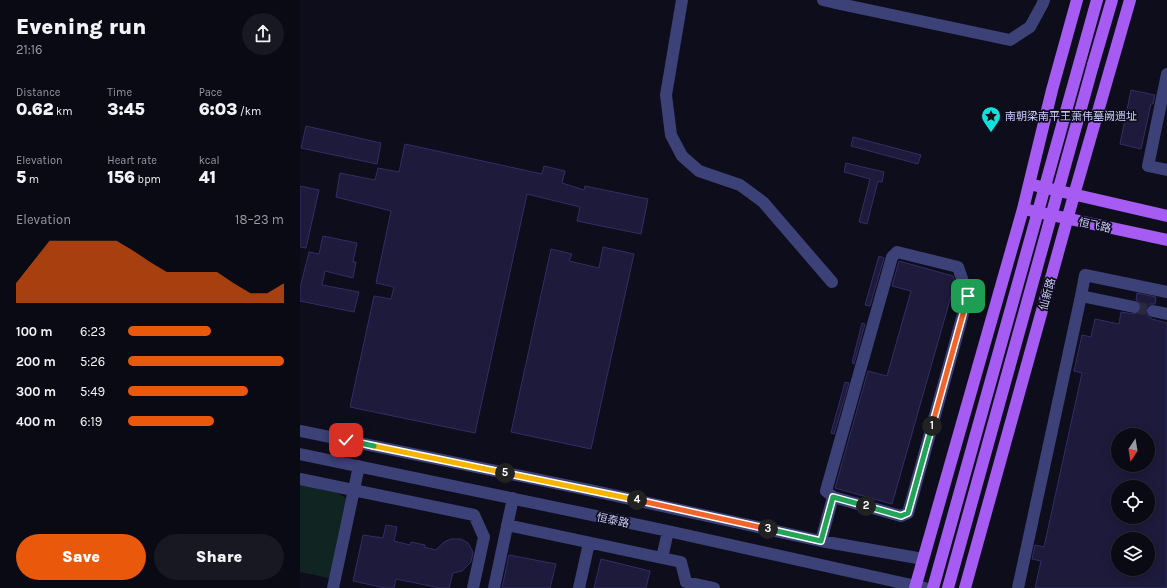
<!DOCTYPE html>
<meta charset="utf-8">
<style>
body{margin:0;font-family:Karla,"Noto Sans SC",sans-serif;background:#181822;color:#f1f3f6;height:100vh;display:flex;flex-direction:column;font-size:15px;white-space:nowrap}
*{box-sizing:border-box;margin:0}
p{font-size:13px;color:#999aa0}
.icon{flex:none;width:22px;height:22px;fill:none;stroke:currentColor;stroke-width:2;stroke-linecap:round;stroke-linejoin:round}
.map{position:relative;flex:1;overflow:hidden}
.drawer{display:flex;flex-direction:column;background:#0a0a15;width:300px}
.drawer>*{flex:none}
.needle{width:26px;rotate:192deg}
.buttons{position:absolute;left:811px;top:428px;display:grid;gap:8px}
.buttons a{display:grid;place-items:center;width:44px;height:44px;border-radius:50%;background:#0a0a15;box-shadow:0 2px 10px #0003,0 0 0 1px #2a2b34;font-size:20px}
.pin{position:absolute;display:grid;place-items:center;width:34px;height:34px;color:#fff;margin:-17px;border-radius:8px;box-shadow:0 2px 6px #0006}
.km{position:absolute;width:20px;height:20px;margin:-10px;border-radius:50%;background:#222;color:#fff;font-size:11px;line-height:20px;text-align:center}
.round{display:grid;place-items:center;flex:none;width:42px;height:42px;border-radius:21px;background:#181822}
.head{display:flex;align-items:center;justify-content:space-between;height:68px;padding:0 16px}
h1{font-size:22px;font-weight:800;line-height:30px}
.metrics{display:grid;grid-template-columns:repeat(3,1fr);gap:6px;height:68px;padding:4px 16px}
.metrics div{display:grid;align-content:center}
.metrics b{font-size:17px;font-weight:800}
.metrics small{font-size:11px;font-weight:400}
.metrics p{font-size:11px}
.chart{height:112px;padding:8px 16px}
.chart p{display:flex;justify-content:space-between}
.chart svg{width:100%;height:72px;margin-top:4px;fill:#ea580c;opacity:.7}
.primary-button{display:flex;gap:8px;margin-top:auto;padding:8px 16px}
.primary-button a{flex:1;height:46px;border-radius:24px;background:#ea580c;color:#fff;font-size:16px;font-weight:800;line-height:46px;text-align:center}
.primary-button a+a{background:#181822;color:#f1f3f6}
ul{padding:0 16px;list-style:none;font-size:13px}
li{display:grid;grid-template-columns:64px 48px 1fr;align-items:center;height:30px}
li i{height:10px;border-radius:5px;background:#ea580c}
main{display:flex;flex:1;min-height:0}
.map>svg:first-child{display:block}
.green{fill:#102522}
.building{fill:#1d1a3b;stroke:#322e65;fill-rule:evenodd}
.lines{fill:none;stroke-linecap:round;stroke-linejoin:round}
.minor-tunnel{stroke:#2a2a3d;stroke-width:12;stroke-dasharray:12 6;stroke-linecap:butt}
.minor{stroke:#3c4177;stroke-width:12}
.major{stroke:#a65cf2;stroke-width:12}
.major-bridge{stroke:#a65cf2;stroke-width:12}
.split-1-casing{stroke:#fff;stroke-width:8}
.split-2-casing{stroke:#fff;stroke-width:8}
.split-3-casing{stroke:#fff;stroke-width:8}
.split-4-casing{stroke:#fff;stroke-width:8}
.split-5-casing{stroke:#fff;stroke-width:8}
.split-6-casing{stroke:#fff;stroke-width:8}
.split-7-casing{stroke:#fff;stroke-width:8}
.split-1{stroke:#f0652b;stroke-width:5}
.split-2{stroke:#22a559;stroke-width:5}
.split-3{stroke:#22a559;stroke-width:5}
.split-4{stroke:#f0652b;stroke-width:5}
.split-5{stroke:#f5b400;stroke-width:5}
.split-6{stroke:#f5b400;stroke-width:5}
.split-7{stroke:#22a559;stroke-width:5}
.labels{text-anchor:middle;stroke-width:3.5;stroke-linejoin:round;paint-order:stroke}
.poi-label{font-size:11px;fill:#ccccfb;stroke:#0d0d1c;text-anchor:start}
.street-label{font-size:11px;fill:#ccccfb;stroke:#0d0d1c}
</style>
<main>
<section class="drawer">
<div class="head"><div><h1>Evening run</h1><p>21:16</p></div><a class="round"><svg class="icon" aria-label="share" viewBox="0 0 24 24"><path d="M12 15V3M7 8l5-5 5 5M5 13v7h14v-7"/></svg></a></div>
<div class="metrics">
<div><p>Distance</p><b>0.62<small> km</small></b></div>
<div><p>Time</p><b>3:45</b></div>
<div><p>Pace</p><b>6:03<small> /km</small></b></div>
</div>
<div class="metrics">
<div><p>Elevation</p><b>5<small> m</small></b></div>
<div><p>Heart rate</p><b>156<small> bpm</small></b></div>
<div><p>kcal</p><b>41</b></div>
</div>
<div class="chart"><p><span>Elevation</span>18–23 m</p>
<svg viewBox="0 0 160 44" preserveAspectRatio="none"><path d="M0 44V32L10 19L20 6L30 6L40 6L50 6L60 6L70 12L80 19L90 25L100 25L110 25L120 25L130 32L140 38L150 38L160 32V44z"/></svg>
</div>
<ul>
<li><b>100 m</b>6:23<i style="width:53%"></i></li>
<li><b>200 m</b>5:26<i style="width:100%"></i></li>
<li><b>300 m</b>5:49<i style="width:77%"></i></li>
<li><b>400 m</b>6:19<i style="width:55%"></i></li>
</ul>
<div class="primary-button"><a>Save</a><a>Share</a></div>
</section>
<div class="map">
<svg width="867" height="588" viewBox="0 0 867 588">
<rect width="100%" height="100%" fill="#0d0d1c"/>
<!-- green -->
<path class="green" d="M0,485L37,493L46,498L29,578L0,572Z"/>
<!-- building -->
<path class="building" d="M831,90L855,95L853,104H851L841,149L820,144Z
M6,126L81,143L77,164L1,148Z
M553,137L621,155L618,164L551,146Z
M105,144L242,174L244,166L265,171L262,183L284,190L285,186L348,199L341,234L277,221L280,207L227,194L175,433L50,407L74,296L91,299L94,287L76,283L91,211L36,197L40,173L75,180L78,168L99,172Z
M546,163L584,172L582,182L578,181L567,224L559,222L570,179L544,172Z
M0,186L19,190L6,248L0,247Z
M23,236L57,243L53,262H56L53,278L25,271L22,285L59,292L54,312L0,301V288L9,252L19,254Z
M303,247L334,254L291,449L211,432L251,249L272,254L269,261L299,268Z
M579,256L584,258L570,306L565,305Z
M599,261L653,276L655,282L592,504L535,488L568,371L587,376L611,291L592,286Z
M837,293L856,297L855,304H850L847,306L846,314L852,319L867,323V588H735L741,561L732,559L735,545L744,547L782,373L774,371L782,335L791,337L795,319L819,324L821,312L833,314L839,312L841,305L839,302L836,300ZM818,435H848V465H818ZM818,487H848V517H818ZM818,539H848V569H818Z
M562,323L565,324L554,364L552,363Z
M545,382L549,383L534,434L531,433Z
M86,525L97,527L94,541L110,545L111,542L125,545L124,547L136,550L144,542L151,539H161L168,543L172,550L173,553L171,562L162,571L153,573L149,588H140L96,579L94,588H85L53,581L63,535L83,538Z
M209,555L256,564L250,588H202Z
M301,559L350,571L346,588H294Z"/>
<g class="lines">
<!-- minor-tunnel -->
<path class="minor-tunnel" d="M834,307L853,311"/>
<!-- minor -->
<path class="minor" d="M382,0L366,95L371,135L382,156L399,171L440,185L463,202L532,282
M523,0L540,4
M541,0L540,4L710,40L730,27L742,5L744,0
M867,74L848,166L867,170
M781,296L785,275L867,292
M853,311L867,314
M0,431L294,491L521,541L623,559
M0,454L368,531L625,588
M0,479L174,515L184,537L173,588
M207,525L362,558
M368,531L362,558L381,562L386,582L414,588
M521,541L533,497L526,491L592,257L597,252L658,267L668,296L608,513L601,516L533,497
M33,588L59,466
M194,588L213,498
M279,588L289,543
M718,588L781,296L834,307"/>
<!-- major -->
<path class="major" d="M793,65L812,0
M729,184L867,216
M728,210L867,240
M615,588L723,209L752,90L777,0
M665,588L774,195L830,0"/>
<!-- major-bridge -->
<path class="major-bridge" d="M633,588L797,0
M648,588L793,65"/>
</g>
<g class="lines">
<defs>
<path id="split-1" d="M632,426L668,296"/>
<path id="split-2" d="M566,506L601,516L608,513L632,426"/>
<path id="split-3" d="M468,529L521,541L533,497L566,506"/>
<path id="split-4" d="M337,500L468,529"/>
<path id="split-5" d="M205,473L337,500"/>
<path id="split-6" d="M74,446L205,473"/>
<path id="split-7" d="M46,440L74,446"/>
</defs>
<!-- split-1 casing -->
<use href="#split-1" class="split-1-casing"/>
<!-- split-2 casing -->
<use href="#split-2" class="split-2-casing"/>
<!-- split-3 casing -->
<use href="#split-3" class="split-3-casing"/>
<!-- split-4 casing -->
<use href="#split-4" class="split-4-casing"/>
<!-- split-5 casing -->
<use href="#split-5" class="split-5-casing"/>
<!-- split-6 casing -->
<use href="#split-6" class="split-6-casing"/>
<!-- split-7 casing -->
<use href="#split-7" class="split-7-casing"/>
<!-- split-1 -->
<use href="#split-1" class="split-1"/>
<!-- split-2 -->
<use href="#split-2" class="split-2"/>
<!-- split-3 -->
<use href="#split-3" class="split-3"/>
<!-- split-4 -->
<use href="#split-4" class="split-4"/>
<!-- split-5 -->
<use href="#split-5" class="split-5"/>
<!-- split-6 -->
<use href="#split-6" class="split-6"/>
<!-- split-7 -->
<use href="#split-7" class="split-7"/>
</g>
<!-- icons -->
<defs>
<symbol id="sight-pin" viewBox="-11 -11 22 30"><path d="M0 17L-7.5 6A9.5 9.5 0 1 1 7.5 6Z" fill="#12e0da" stroke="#0d0d1c"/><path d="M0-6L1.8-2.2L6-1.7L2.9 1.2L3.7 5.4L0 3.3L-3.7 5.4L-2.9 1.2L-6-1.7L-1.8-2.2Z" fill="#111"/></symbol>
</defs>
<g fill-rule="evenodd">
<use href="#sight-pin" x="680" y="105" width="22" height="30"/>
</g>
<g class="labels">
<!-- poi labels -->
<g class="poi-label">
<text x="705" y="120">南朝梁南平王萧伟墓阙遗址</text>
</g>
<!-- street labels -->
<g class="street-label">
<text transform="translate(795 225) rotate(12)" y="4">恒飞路</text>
<text transform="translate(747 294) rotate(-75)" y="4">仙新路</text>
<text transform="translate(313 520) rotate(12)" y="4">恒泰路</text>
</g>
</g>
</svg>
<div class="buttons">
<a><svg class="needle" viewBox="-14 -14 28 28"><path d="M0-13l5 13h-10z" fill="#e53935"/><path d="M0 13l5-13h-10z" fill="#999aa0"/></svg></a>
<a><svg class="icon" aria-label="locate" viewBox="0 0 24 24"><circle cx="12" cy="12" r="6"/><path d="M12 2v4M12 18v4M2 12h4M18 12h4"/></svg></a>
<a><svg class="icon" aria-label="layers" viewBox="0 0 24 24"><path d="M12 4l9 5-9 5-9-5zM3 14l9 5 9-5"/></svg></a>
</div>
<div class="pin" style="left:668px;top:296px;background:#1e9e55"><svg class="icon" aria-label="arrive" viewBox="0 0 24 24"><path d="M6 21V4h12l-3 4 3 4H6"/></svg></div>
<div class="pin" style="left:46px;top:440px;background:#d93025"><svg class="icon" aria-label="check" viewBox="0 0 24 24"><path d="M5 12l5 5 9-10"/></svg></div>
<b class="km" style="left:632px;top:426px">1</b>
<b class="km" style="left:566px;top:506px">2</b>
<b class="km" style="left:468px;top:529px">3</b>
<b class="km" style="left:337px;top:500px">4</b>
<b class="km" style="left:205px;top:473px">5</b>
</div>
</main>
